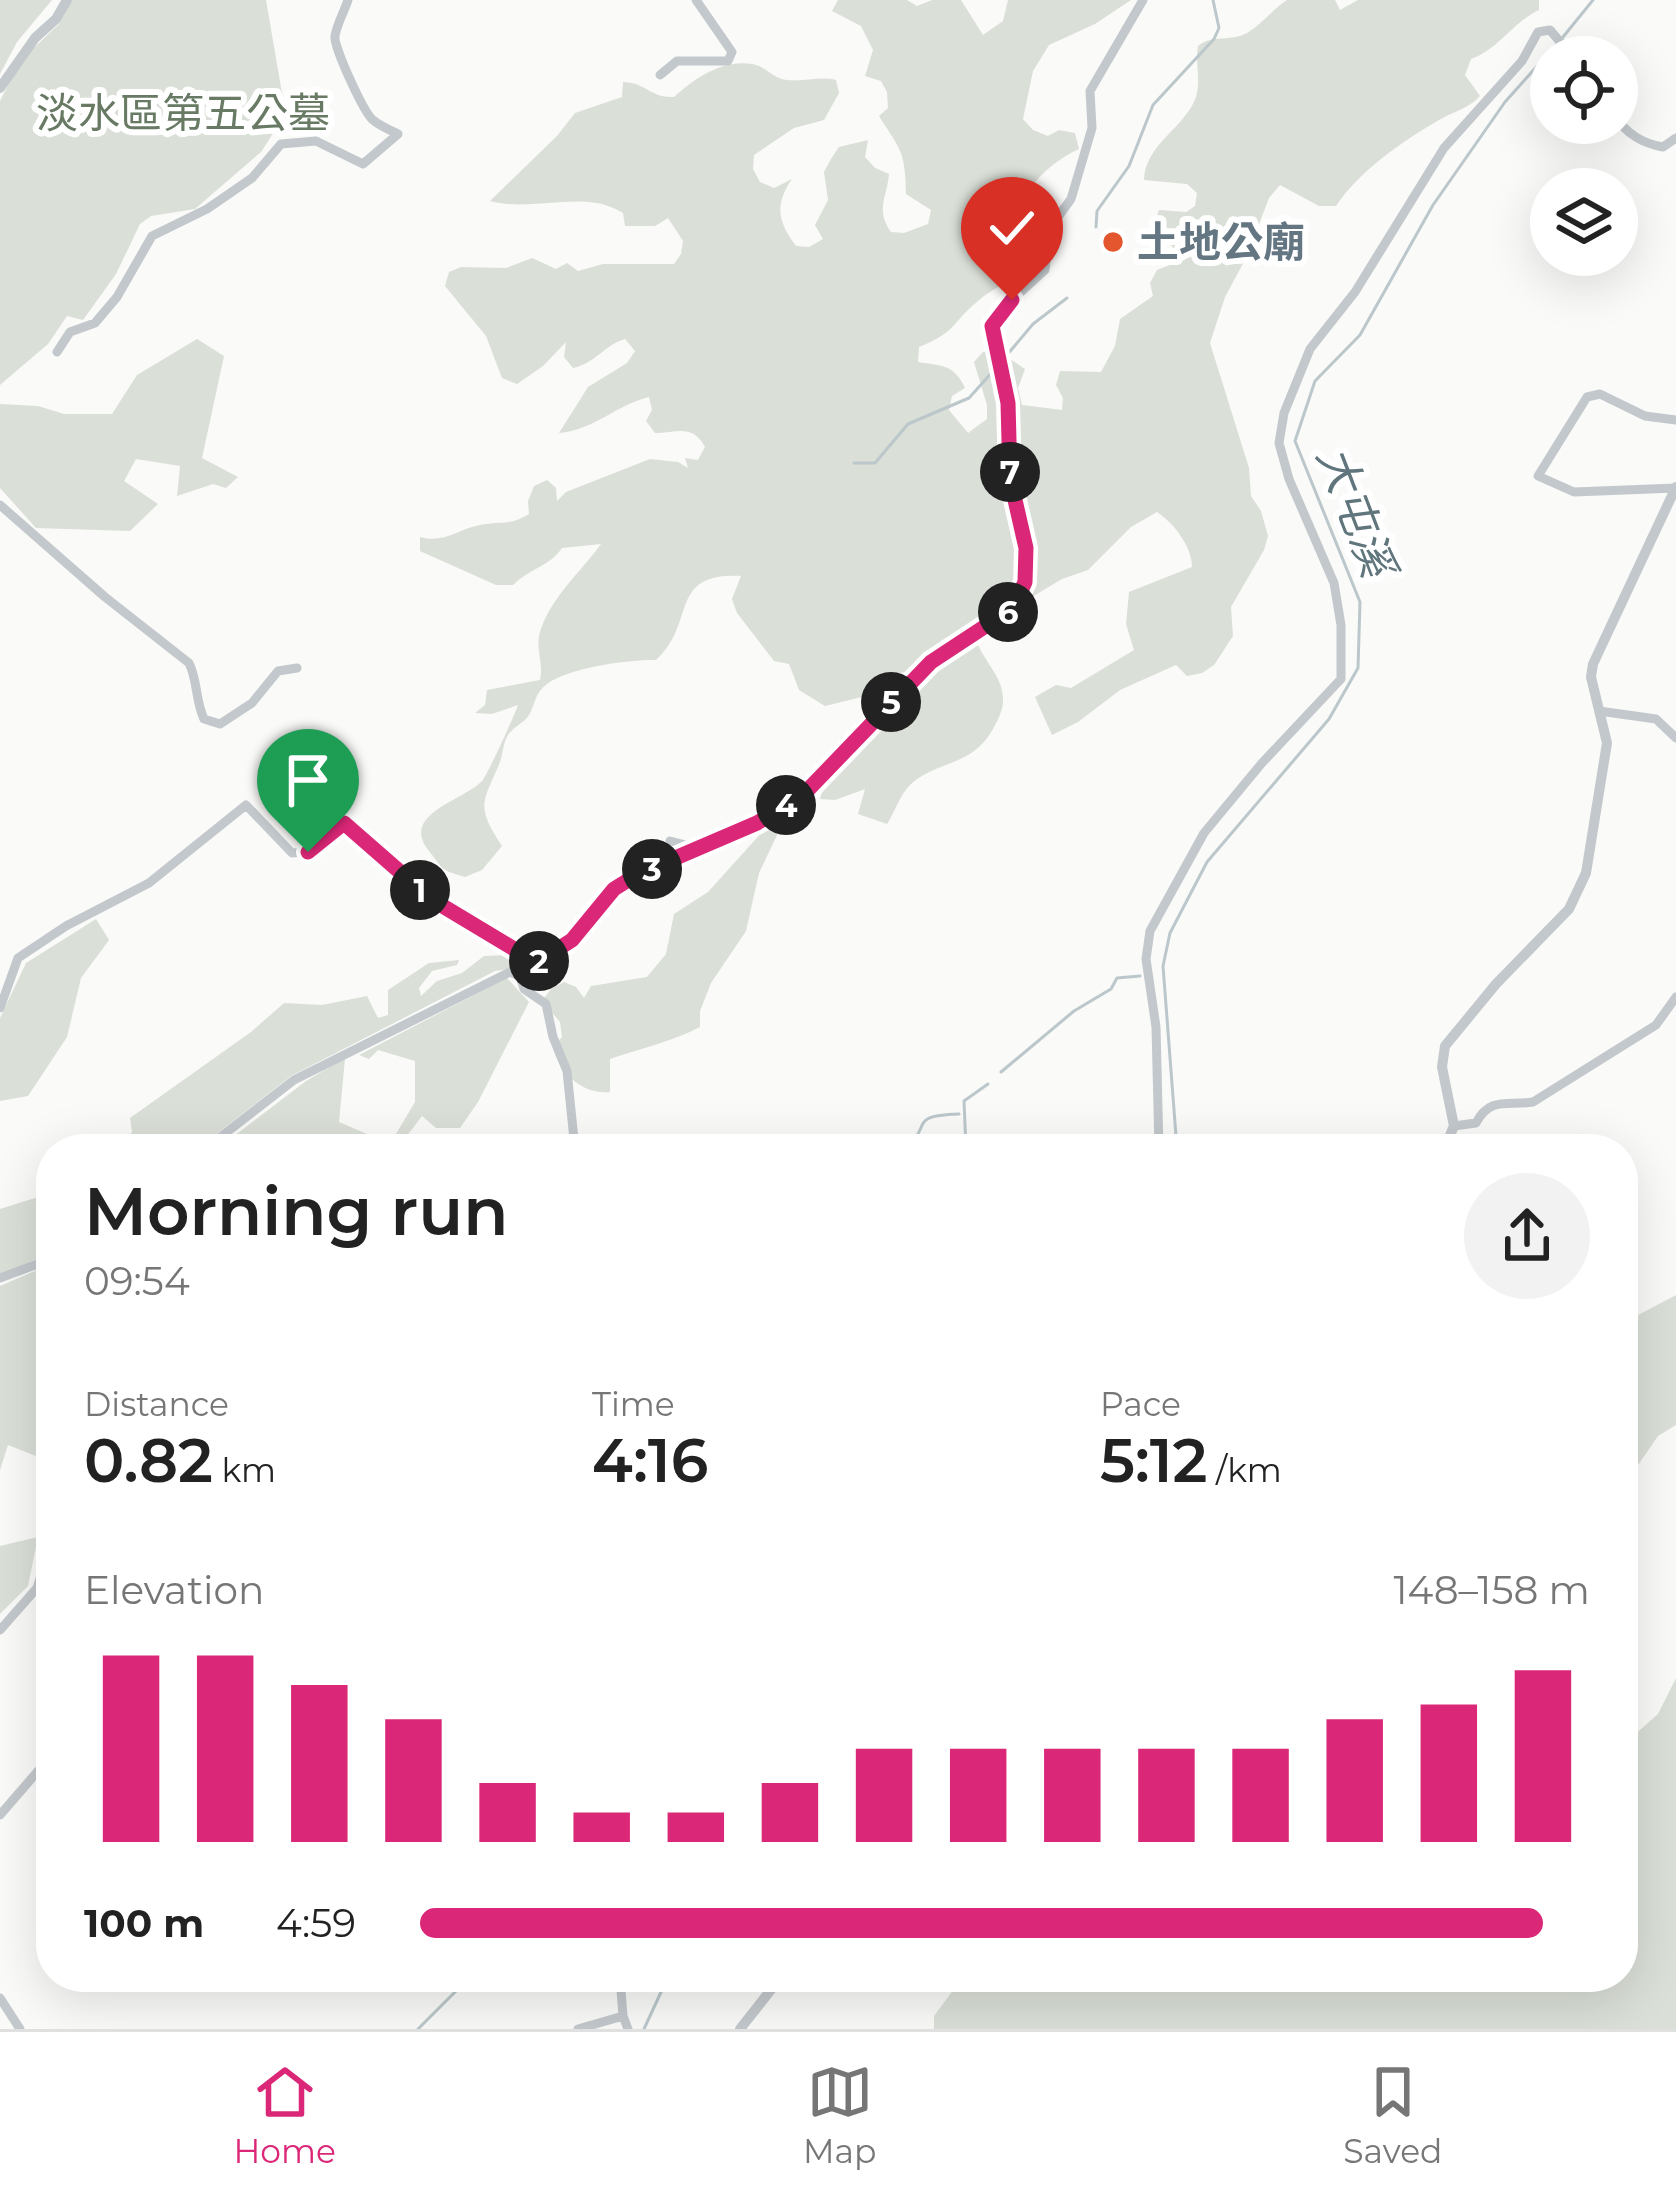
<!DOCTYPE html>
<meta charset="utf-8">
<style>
body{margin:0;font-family:Montserrat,"Noto Sans TC",sans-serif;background:#f2f2f2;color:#222;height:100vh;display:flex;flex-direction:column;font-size:45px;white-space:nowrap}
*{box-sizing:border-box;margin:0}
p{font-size:39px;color:#767676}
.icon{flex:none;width:66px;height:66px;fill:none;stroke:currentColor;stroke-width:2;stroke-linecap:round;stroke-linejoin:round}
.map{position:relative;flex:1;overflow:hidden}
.drawer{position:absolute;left:36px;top:1134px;width:1602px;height:858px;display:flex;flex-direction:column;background:#fff;border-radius:48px;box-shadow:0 12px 48px #0002}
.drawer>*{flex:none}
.tools{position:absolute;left:1530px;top:36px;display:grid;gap:24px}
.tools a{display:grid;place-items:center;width:108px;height:108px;border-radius:50%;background:#fff;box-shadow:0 12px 48px #0002;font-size:60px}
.pin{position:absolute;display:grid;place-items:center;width:102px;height:102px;color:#fff;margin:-123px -51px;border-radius:50% 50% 50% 0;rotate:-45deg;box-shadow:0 0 12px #0007}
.pin .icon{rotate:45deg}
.km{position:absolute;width:60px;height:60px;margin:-30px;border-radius:50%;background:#222;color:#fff;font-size:33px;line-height:60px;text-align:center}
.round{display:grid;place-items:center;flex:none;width:126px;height:126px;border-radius:63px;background:#f2f2f2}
.headline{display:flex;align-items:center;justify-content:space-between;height:204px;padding:0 48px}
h1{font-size:66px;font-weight:600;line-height:90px}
.metrics{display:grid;grid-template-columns:repeat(3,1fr);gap:18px;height:204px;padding:12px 48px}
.metrics div{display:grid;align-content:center}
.metrics b{font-size:60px;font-weight:600}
.metrics small{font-size:33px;font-weight:400}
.metrics p{font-size:33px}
.chart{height:336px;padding:24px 48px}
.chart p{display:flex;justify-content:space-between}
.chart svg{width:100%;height:216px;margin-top:12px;stroke:#db2777;stroke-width:6}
ul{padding:0 48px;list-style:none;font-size:39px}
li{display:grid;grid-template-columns:192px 144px 1fr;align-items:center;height:90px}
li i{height:30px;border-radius:15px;background:#db2777}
.tab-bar{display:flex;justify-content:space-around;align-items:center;height:168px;border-top:3px solid #e0e0e0;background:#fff;font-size:33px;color:#767676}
.tab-bar a{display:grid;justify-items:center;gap:6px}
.tab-bar .active{color:#db2777}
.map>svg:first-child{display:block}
.green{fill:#dadfd7}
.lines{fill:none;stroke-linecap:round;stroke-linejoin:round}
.stream{stroke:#bbc7cb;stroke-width:3}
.minor{stroke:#c3c8cc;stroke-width:9}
.tertiary{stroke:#c3c8cc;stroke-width:10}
.route-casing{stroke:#fff;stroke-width:24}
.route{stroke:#db2777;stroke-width:15}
.poi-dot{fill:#e4572e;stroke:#fff;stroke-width:4.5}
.labels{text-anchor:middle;stroke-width:12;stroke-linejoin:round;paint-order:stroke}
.park-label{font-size:42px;fill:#687a64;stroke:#fff}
.poi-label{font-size:42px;font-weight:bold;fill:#657683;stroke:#fff;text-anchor:start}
.water-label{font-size:45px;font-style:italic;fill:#60757c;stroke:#fff}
</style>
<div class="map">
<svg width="1676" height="2029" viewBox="0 0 1676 2029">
<rect width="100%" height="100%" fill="#fafaf8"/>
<!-- green -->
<path class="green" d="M0,0H52L17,42L0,74Z
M72,0H266L284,105L281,121L261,152L195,209L151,216L140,224L116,274L83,320L67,316L48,344L0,385V101L20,61L59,24Z
M838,0H907L917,6L932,0H961L983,35L1003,21L1008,0H1131L1095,24L1049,45L1033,71L1023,119L1033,130L1048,136L1059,130L1075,133L1079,149C1053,160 1023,188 1017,217C1014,233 1025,247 1019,264C1010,284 993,288 978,301C951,323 957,332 919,347L918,362C942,366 954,364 965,388L952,396L949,410L968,433L987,419V405L974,362L983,352L998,351L1025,369L1018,388L1022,405L1062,410L1063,398L1056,385L1060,371L1101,372L1115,346L1120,319L1153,296L1150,283L1157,270L1183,260L1154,224L1159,210L1186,212L1195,206L1197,193L1187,184L1144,180C1145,144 1185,128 1196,97C1201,81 1195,63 1198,46C1213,34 1230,42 1247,33C1262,24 1273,9 1287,0H1335L1340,10L1358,0H1539V10C1513,22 1499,49 1471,59L1465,75L1480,96C1468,109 1454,111 1439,120C1404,140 1358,172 1336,206H1319L1280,185L1269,198L1246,258L1225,297L1210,343L1249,468L1251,496L1261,511L1268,536L1264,550L1231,607L1233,636L1214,665L1202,673L1187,676L1176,665L1120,690L1078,722L1052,735L1035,697L1056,685L1071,688L1134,650L1126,624L1129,592L1192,567C1192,547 1174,523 1157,512L1131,527L1088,570L1062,579L1010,610L983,620L975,634C979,659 1004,674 1003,701C1003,710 998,720 994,727C973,767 940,759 911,784C900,794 895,812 887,824L858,814L865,789L835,800L820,799C833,749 899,699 936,663L894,675L870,695L825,706L799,690L789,664L774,661L737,613L732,599L741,576C667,572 697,624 656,660C630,659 567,668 547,684C534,694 536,703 529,715C524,723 513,727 508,735C503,743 503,753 500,762C483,803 475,805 502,846L482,870L465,877C439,869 445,871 429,851C399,814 463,801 482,781C488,774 515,714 518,705L492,714L475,713L485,705L487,690L540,680C544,663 535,649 540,632C551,597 580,573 601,544L562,548C550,566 529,569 513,585H496L420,551V537C444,544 458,529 480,525C500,521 510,526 529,514L528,501L534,486L547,480L556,488L557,501L566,492L650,459L678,462L688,468L685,458L698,460L705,447C692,423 677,433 655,433L646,421L652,410L649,397C616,405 594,430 559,433L588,387L627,363L635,351L625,339C604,345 596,363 573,368L564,357L566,342L543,366L517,384L502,378L486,336L445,286L449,272L461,267L506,268L532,258L556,269L567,263L578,271L603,264H674L681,254L683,241L668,218L655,226H625L623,213C585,188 533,213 490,201L557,136L575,113L622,97L623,82C645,82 650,98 674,97C694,79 722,59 752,64C766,66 773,79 787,80C805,82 819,76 836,80L839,93L824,120L794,128L754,155L753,169L760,182L774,188L792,179C774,205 778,222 796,246L809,247L823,239L815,225L828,200L824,172L831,159L839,147L868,140L865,157L875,168L889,174C887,198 875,209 891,232L904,233L928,224L931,210L906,194C905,150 901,151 879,116L888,108L887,92L881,81L865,76L873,50L861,26L832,11Z
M197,339L224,356L202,458L238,477L226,488L213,484L177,496L180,466L136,459L124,481L158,504L130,531L36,528L0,488V404L38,406L64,414H112L137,375Z
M764,830L779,831L759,873L746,931L711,983L700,1011V1027C671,1042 642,1048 610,1059V1092C583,1095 559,1073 553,1047L562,1037L560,1022L542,1001L551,989L564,982L576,987L584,998L591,986L647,977L666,954L674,914L708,892Z
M96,919L109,940L81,978L67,1037L28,1096L0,1101V1018L26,963Z
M507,955L518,968L495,971L291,1076L197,1149H118L132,1132L130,1118L251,1032L284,1003L322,1005L367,996L378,1018L388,1015V990L429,963L459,960L457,965L432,971L419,988L421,996L437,981L462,973L484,956Z
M507,978L529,1002L478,1102L460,1128H436L422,1116L397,1149H217L306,1081L345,1058L339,1122L390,1144L415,1102V1061L378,1050L369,1059L359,1055Z
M51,1193V1253L0,1275V1209Z
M51,1264V1462L8,1445L0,1470V1286Z
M1676,1295V1425L1658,1436L1623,1487V1323Z
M38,1537L28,1586L0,1614V1546Z
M1676,1678V2029H934V2016L963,1977H1623V1745L1658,1714Z"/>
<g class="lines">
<!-- stream -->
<path class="stream" d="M1563,37L1593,0
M1096,227L1097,211L1129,166L1153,105L1214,39L1219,28L1213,0
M1007,355L1033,324L1067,298
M854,463H875L908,424L969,398L995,369
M1001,1072L1074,1011L1111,989L1117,978L1140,976
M907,1149C932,1123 909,1116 959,1114
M966,1149L964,1101L988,1084
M1177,1149L1163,966L1170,933L1207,862L1329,719L1358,668L1360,602L1295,441L1315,381L1360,335L1433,205L1505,102L1557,44
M418,2029L470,1977
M644,2029L668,1977"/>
<!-- minor -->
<path class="minor" d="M660,75L677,61H728L732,52L696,0
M1617,117C1625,134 1645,144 1663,147L1676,138
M57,352L70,332L95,323L117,297L152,236L207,209L252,178L281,144L316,141L363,164L398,134C390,130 380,126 373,120C364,113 333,46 335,36C337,24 344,12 348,0
M1676,488L1574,492L1538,476L1587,397L1600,394L1645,416L1676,420
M0,505L105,597L189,663C198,681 195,700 204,719L220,724L252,703L278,671L297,668
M1599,711L1656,719L1676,738
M670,841L701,849
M520,976L524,989L546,1004L553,1037L567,1071L575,1149
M0,1008L18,958L66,926L149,883L246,805L292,853L308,852L344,823L431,899L519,952L528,959L529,967L572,940L614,889L637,874L757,823L802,795L931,662L1013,608L1025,582L1026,548L1010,478L1008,402L992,326L1012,300L1045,270L1050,228L1071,199L1092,128L1090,91L1143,0
M1454,1126L1476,1123C1490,1096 1508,1106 1533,1102L1656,1025L1676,997
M205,1149L294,1080L510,972L520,976L529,967
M1159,1149L1156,1027L1146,959L1150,931L1204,833L1262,763L1341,679V625L1334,583L1289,479L1279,443L1284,413L1310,349L1355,292L1444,148L1522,61L1538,32L1550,30L1573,57
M0,1278L51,1259
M0,1630L37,1588L51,1543
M0,1815L51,1756
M620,1977L623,2016L628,2029
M0,1998L20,2029
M578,2029L623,2016"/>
<!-- tertiary -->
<path class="tertiary" d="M0,88L35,38L56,19L67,0
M1444,1149L1454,1126L1442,1067L1445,1046L1496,984L1569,909L1586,873L1607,743L1591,677L1593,664L1676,487
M740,2029L781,1977"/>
</g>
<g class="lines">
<defs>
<path id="route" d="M308,852L344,823L431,899L519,952L528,959L530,967L572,940L614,889L638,874L757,823L802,796L931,662L1013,608L1025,582L1026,548L1010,478L1008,403L992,326L1012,300"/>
</defs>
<!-- route casing -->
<use href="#route" class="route-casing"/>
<!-- route -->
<use href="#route" class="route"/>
</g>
<!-- markers -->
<circle class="poi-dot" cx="1113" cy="242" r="12"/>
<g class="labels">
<!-- park labels -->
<g class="park-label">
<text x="183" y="128">淡水區第五公墓</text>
</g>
<!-- poi labels -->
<g class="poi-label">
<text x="1137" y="257">土地公廟</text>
</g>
<!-- water labels -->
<g class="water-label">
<text transform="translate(1356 511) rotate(69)" y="16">大屯溪</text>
</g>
</g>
</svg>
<div class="tools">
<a><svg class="icon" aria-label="locate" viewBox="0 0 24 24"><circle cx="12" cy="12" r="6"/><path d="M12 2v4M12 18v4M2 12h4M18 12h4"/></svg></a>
<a><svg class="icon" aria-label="layers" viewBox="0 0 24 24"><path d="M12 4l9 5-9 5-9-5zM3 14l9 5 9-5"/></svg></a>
</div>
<div class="pin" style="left:308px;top:852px;background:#1e9e55"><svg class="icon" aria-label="arrive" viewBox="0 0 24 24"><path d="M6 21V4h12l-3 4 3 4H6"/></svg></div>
<div class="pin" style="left:1012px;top:300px;background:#d93025"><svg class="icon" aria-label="check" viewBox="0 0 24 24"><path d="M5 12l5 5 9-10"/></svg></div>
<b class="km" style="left:420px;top:890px">1</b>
<b class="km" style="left:539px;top:961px">2</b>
<b class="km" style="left:652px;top:869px">3</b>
<b class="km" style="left:786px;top:805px">4</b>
<b class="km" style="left:891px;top:702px">5</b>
<b class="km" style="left:1008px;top:612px">6</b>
<b class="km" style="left:1010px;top:472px">7</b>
<section class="drawer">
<div class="headline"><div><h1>Morning run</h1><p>09:54</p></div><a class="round"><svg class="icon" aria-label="share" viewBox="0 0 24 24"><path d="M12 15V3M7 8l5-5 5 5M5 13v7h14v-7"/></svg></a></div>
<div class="metrics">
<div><p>Distance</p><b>0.82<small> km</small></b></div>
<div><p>Time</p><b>4:16</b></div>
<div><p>Pace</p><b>5:12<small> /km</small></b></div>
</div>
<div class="chart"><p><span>Elevation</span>148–158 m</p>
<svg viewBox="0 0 160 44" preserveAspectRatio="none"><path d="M5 44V6M15 44V6M25 44V12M35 44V19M45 44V32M55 44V38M65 44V38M75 44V32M85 44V25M95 44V25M105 44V25M115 44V25M125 44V25M135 44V19M145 44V16M155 44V9"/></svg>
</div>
<ul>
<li><b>100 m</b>4:59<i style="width:96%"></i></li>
</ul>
</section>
</div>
<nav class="tab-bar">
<a class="active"><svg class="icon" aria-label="home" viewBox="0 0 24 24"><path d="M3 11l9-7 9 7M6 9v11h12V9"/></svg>Home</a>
<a><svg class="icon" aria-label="map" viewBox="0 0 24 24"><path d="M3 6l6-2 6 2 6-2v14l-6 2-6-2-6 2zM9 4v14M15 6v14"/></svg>Map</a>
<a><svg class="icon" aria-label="saved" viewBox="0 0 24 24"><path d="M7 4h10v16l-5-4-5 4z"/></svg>Saved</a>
</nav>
